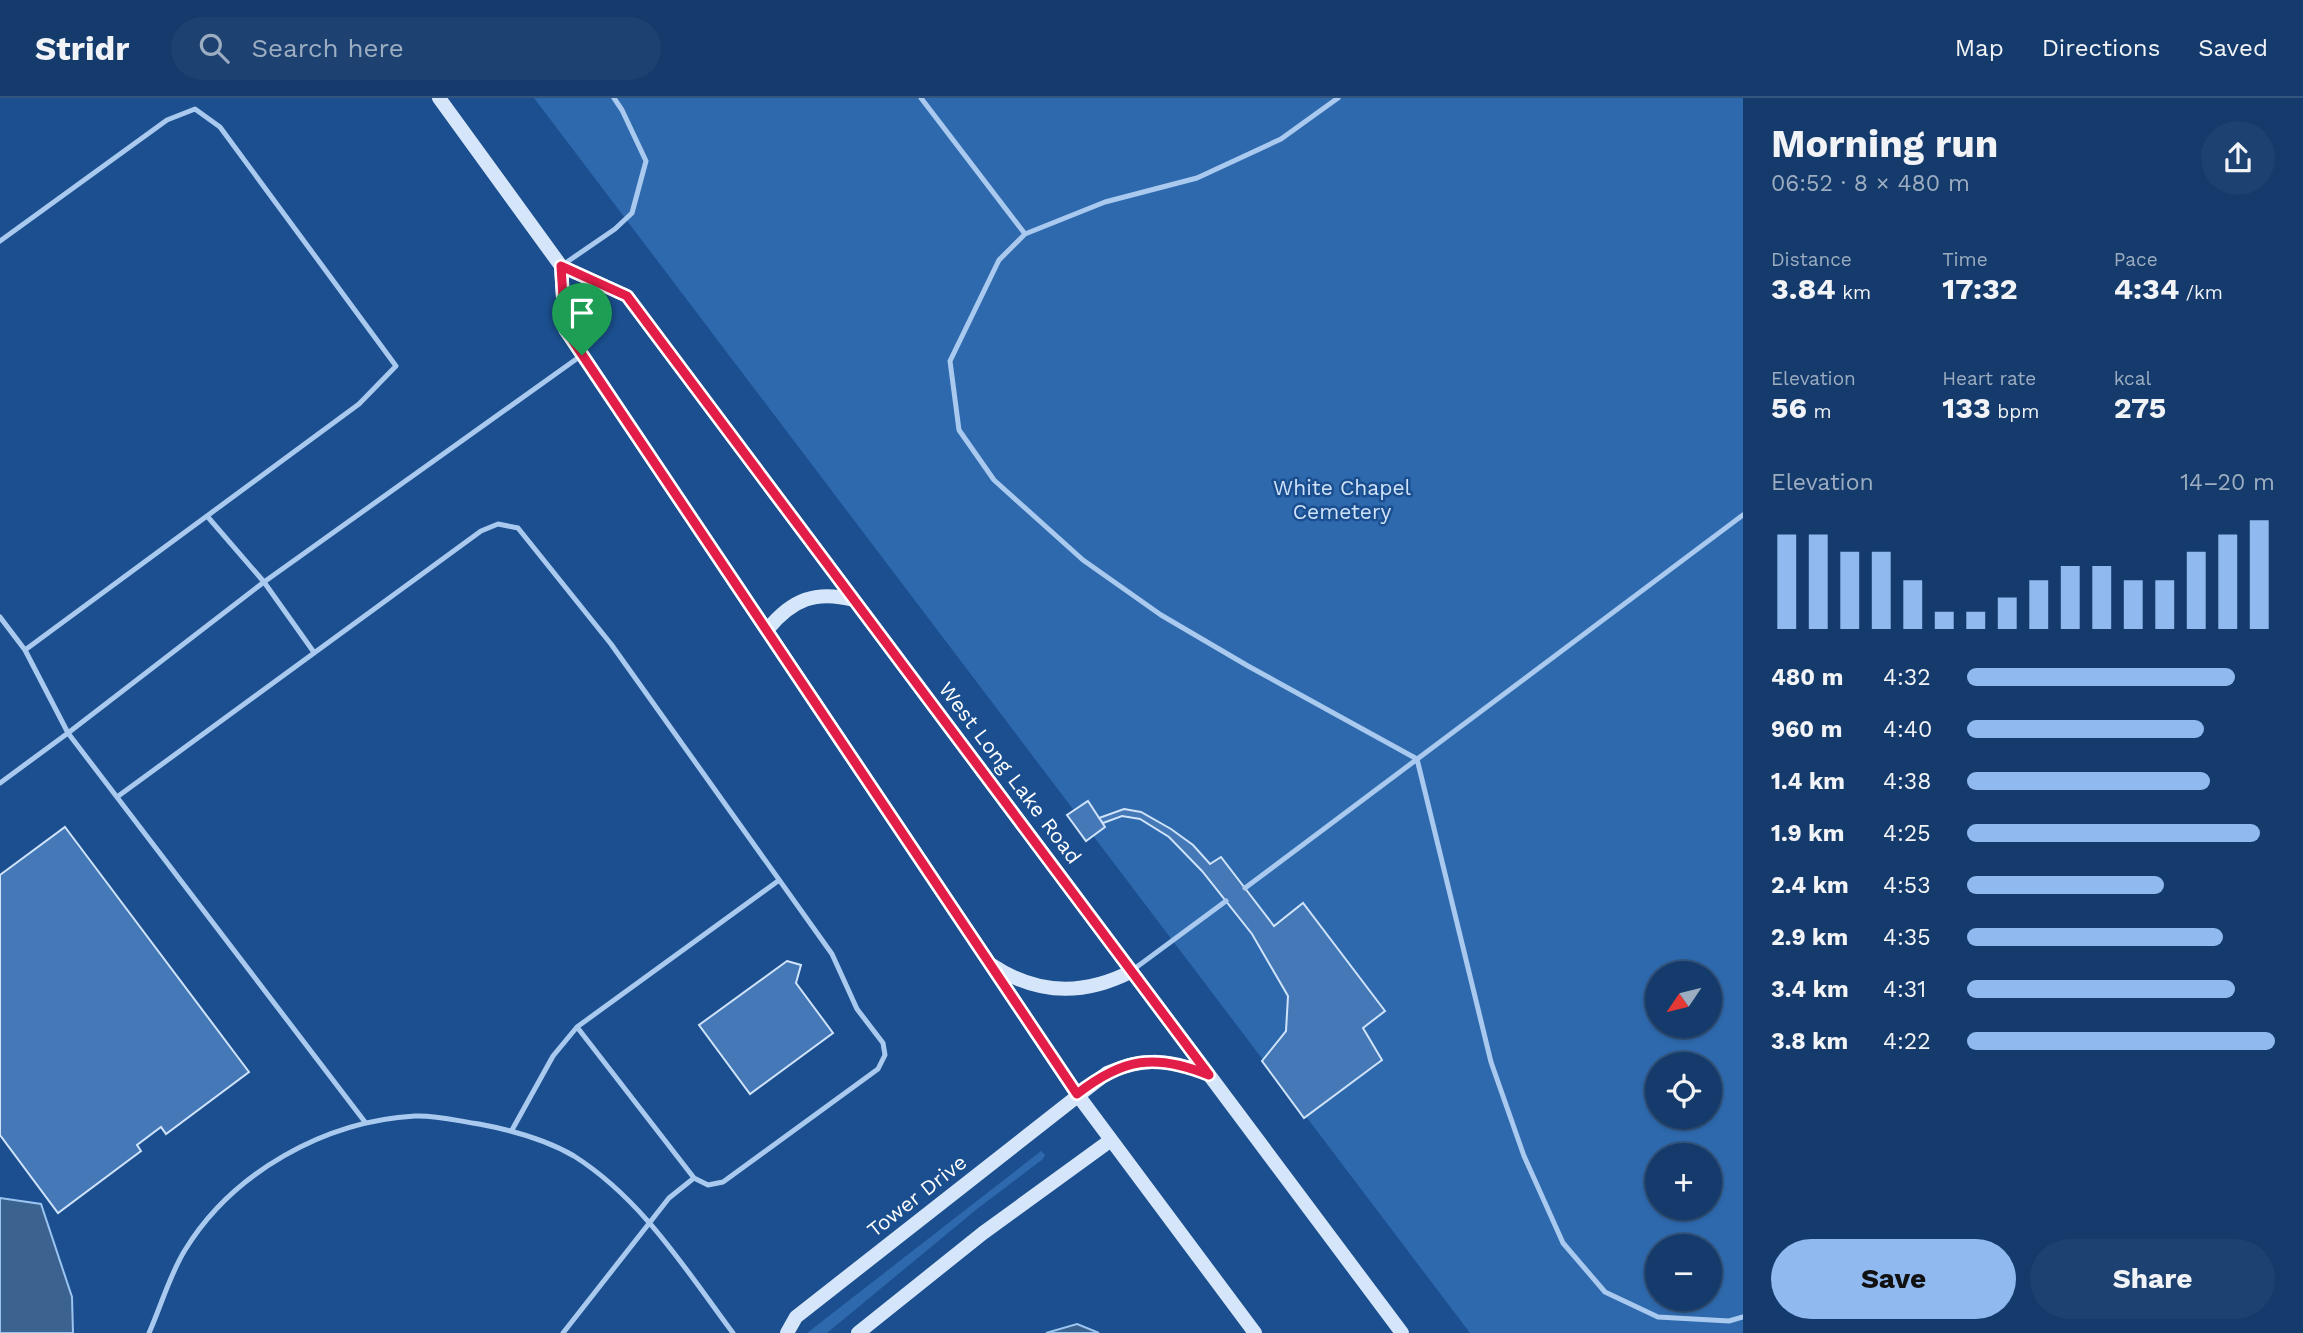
<!DOCTYPE html>
<meta charset="utf-8">
<style>
body{margin:0;font-family:"Work Sans",sans-serif;background:#1d4271;color:#f1f3f6;height:100vh;display:flex;flex-direction:column;font-size:26px;white-space:nowrap}
*{box-sizing:border-box;margin:0}
p{font-size:23px;color:#9dadc1}
.icon{flex:none;width:38px;height:38px;fill:none;stroke:currentColor;stroke-width:2;stroke-linecap:round;stroke-linejoin:round}
.map{position:relative;flex:1;overflow:hidden}
.drawer{display:flex;flex-direction:column;background:#143b6b;width:560px}
.drawer>*{flex:none}
.needle{width:46px;rotate:235deg}
.controls{position:absolute;left:1645px;top:863px;display:grid;gap:14px}
.controls a{display:grid;place-items:center;width:77px;height:77px;border-radius:50%;background:#143b6b;box-shadow:0 2px 5px #0004,0 0 0 2px #33557e;font-size:35px}
.pin{position:absolute;display:grid;place-items:center;width:60px;height:60px;color:#fff;margin:-72px -30px;border-radius:50% 50% 50% 0;rotate:-45deg;box-shadow:0 0 7px #0007}
.pin .icon{rotate:45deg}
.round{display:grid;place-items:center;flex:none;width:74px;height:74px;border-radius:37px;background:#1d4271}
.head{display:flex;align-items:center;justify-content:space-between;height:119px;padding:0 28px}
h1{font-size:38px;font-weight:700;line-height:52px}
.metrics{display:grid;grid-template-columns:repeat(3,1fr);gap:10px;height:119px;padding:7px 28px}
.metrics div{display:grid;align-content:center}
.metrics b{font-size:30px;font-weight:700}
.metrics small{font-size:19px;font-weight:400}
.metrics p{font-size:19px}
.chart{height:196px;padding:14px 28px}
.chart p{display:flex;justify-content:space-between}
.chart svg{width:100%;height:126px;margin-top:7px;stroke:#90b9f0;stroke-width:6}
.cta{display:flex;gap:14px;margin-top:auto;padding:14px 28px}
.cta a{flex:1;height:80px;border-radius:42px;background:#90b9f0;color:#111;font-size:28px;font-weight:700;line-height:80px;text-align:center}
.cta a+a{background:#1d4271;color:#f1f3f6}
ul{padding:0 28px;list-style:none;font-size:23px}
li{display:grid;grid-template-columns:112px 84px 1fr;align-items:center;height:52px}
li i{height:18px;border-radius:9px;background:#90b9f0}
header{display:flex;align-items:center;gap:42px;box-sizing:border-box;height:98px;padding:0 35px;background:#143b6b;border-bottom:2px solid #33557e}
header strong{font-size:33px}
nav{display:flex;gap:38px;margin-inline-start:auto;font-size:24px}
.search{width:490px;height:63px;background:#1d4271;display:flex;align-items:center;gap:18px;box-sizing:border-box;padding:0 24px;border-radius:38px;color:#9dadc1;font-size:26px}
main{display:flex;flex:1;min-height:0}
.map>svg:first-child{display:block}
.green{fill:#2e69ad;fill-rule:evenodd}
.water{fill:#3c6290;stroke:#9cc4f0;stroke-width:2}
.building{fill:#4478b7;stroke:#cfe3fa;stroke-width:2}
.lines{fill:none;stroke-linecap:round;stroke-linejoin:round}
.lane{stroke:#a9c9ee;stroke-width:5}
.secondary{stroke:#d6e6fa;stroke-width:14}
.route-casing{stroke:#fff;stroke-width:14}
.route{stroke:#e11d48;stroke-width:9}
.labels{text-anchor:middle;stroke-width:5;stroke-linejoin:round;paint-order:stroke}
.park-label{font-size:21px;fill:#cfe3fa;stroke:#1b4f8f}
.street-label{font-size:21px;fill:#fff;stroke:#1b4f8f}
</style>
<header>
<strong>Stridr</strong>
<div class="search"><svg class="icon" aria-label="search" viewBox="0 0 24 24"><circle cx="10" cy="10" r="6"/><path d="M15 15l6 6"/></svg>Search here</div>
<nav><a>Map</a><a>Directions</a><a>Saved</a></nav>
</header>
<main>
<div class="map">
<svg width="1743" height="1235" viewBox="0 0 1743 1235">
<rect width="100%" height="100%" fill="#1b4f8f"/>
<!-- green -->
<path class="green" d="M534,0H1743V1235H1470ZM1657,875H1710V928H1657ZM1657,966H1710V1018H1657ZM1657,1057H1710V1110H1657ZM1657,1148H1710V1200H1657Z
M1041,1053L1045,1057L1043,1061L977,1111L827,1235H807Z"/>
<!-- water -->
<path class="water" d="M0,1100L41,1106L72,1199L73,1235H0Z
M1077,1226L1099,1235H1046Z"/>
<!-- building -->
<path class="building" d="M1088,703L1105,729L1086,743L1067,717Z
M1124,711L1141,714L1171,731L1193,747L1210,766L1221,759L1274,828L1303,805L1385,913L1363,930L1382,962L1304,1020L1262,963L1286,933L1288,898L1252,836L1202,773L1169,739L1140,721L1122,718L1103,725L1099,720Z
M65,729L249,974L166,1036L161,1029L137,1047L141,1053L58,1115L0,1037V777Z
M787,863L801,867L796,885L833,935L750,996L699,927Z"/>
<g class="lines">
<!-- lane -->
<path class="lane" d="M921,0L1025,136
M1338,0L1281,41L1197,80L1105,104L1025,136L999,162L950,263L959,332L994,382L1083,462L1161,517L1248,568L1417,661L1491,964L1524,1058L1563,1145L1605,1194L1658,1219L1729,1223L1743,1219
M0,143L167,22L195,11L220,29L396,268L359,306L25,552L0,519
M564,166L615,131L632,115L646,63L622,12L614,0
M207,418L264,484L313,553
M0,685L68,635L25,552
M117,699L481,433L498,426L518,430L611,546L832,856L857,911L883,945L885,957L878,971L723,1084L708,1087L694,1080L669,1100L563,1235
M1245,790L1743,417
M1134,871L1226,803
M577,929L694,1080
M365,1024L68,635L264,484L582,257
M512,1032L553,958L577,929L778,783
M149,1235C161,1208 170,1176 185,1152C233,1074 325,1023 415,1018C436,1017 458,1023 479,1026C511,1032 545,1041 574,1058C642,1101 686,1172 733,1235"/>
<!-- secondary -->
<path class="secondary" d="M439,0L561,168L627,198L1402,1235
M561,168L565,231L1077,996L1255,1235
M767,532C792,501 816,492 854,502
M992,867C1037,897 1084,898 1132,873
M787,1235L796,1219L1107,975C1144,959 1171,961 1208,976
M858,1235L983,1135L1111,1042"/>
</g>
<g class="lines">
<defs>
<path id="route" d="M561,168L627,198L1209,977C1155,955 1123,960 1077,996L565,231Z"/>
</defs>
<!-- route casing -->
<use href="#route" class="route-casing"/>
<!-- route -->
<use href="#route" class="route"/>
</g>
<g class="labels">
<!-- park labels -->
<g class="park-label">
<text x="1342" y="397">White Chapel<tspan x="1342" dy="24">Cemetery</tspan></text>
</g>
<!-- street labels -->
<g class="street-label">
<text transform="translate(1010 675) rotate(53)" y="7">West Long Lake Road</text>
<text transform="translate(917 1098) rotate(-38)" y="7">Tower Drive</text>
</g>
</g>
</svg>
<div class="controls">
<a><svg class="needle" viewBox="-14 -14 28 28"><path d="M0-13l5 13h-10z" fill="#e53935"/><path d="M0 13l5-13h-10z" fill="#9dadc1"/></svg></a>
<a><svg class="icon" aria-label="locate" viewBox="0 0 24 24"><circle cx="12" cy="12" r="6"/><path d="M12 2v4M12 18v4M2 12h4M18 12h4"/></svg></a>
<a>+</a>
<a>−</a>
</div>
<div class="pin" style="left:582px;top:257px;background:#1e9e55"><svg class="icon" aria-label="arrive" viewBox="0 0 24 24"><path d="M6 21V4h12l-3 4 3 4H6"/></svg></div>
</div>
<section class="drawer">
<div class="head"><div><h1>Morning run</h1><p>06:52 · 8 × 480 m</p></div><a class="round"><svg class="icon" aria-label="share" viewBox="0 0 24 24"><path d="M12 15V3M7 8l5-5 5 5M5 13v7h14v-7"/></svg></a></div>
<div class="metrics">
<div><p>Distance</p><b>3.84<small> km</small></b></div>
<div><p>Time</p><b>17:32</b></div>
<div><p>Pace</p><b>4:34<small> /km</small></b></div>
</div>
<div class="metrics">
<div><p>Elevation</p><b>56<small> m</small></b></div>
<div><p>Heart rate</p><b>133<small> bpm</small></b></div>
<div><p>kcal</p><b>275</b></div>
</div>
<div class="chart"><p><span>Elevation</span>14–20 m</p>
<svg viewBox="0 0 160 44" preserveAspectRatio="none"><path d="M5 44V11M15 44V11M25 44V17M35 44V17M45 44V27M55 44V38M65 44V38M75 44V33M85 44V27M95 44V22M105 44V22M115 44V27M125 44V27M135 44V17M145 44V11M155 44V6"/></svg>
</div>
<ul>
<li><b>480 m</b>4:32<i style="width:87%"></i></li>
<li><b>960 m</b>4:40<i style="width:77%"></i></li>
<li><b>1.4 km</b>4:38<i style="width:79%"></i></li>
<li><b>1.9 km</b>4:25<i style="width:95%"></i></li>
<li><b>2.4 km</b>4:53<i style="width:64%"></i></li>
<li><b>2.9 km</b>4:35<i style="width:83%"></i></li>
<li><b>3.4 km</b>4:31<i style="width:87%"></i></li>
<li><b>3.8 km</b>4:22<i style="width:100%"></i></li>
</ul>
<div class="cta"><a>Save</a><a>Share</a></div>
</section>
</main>
